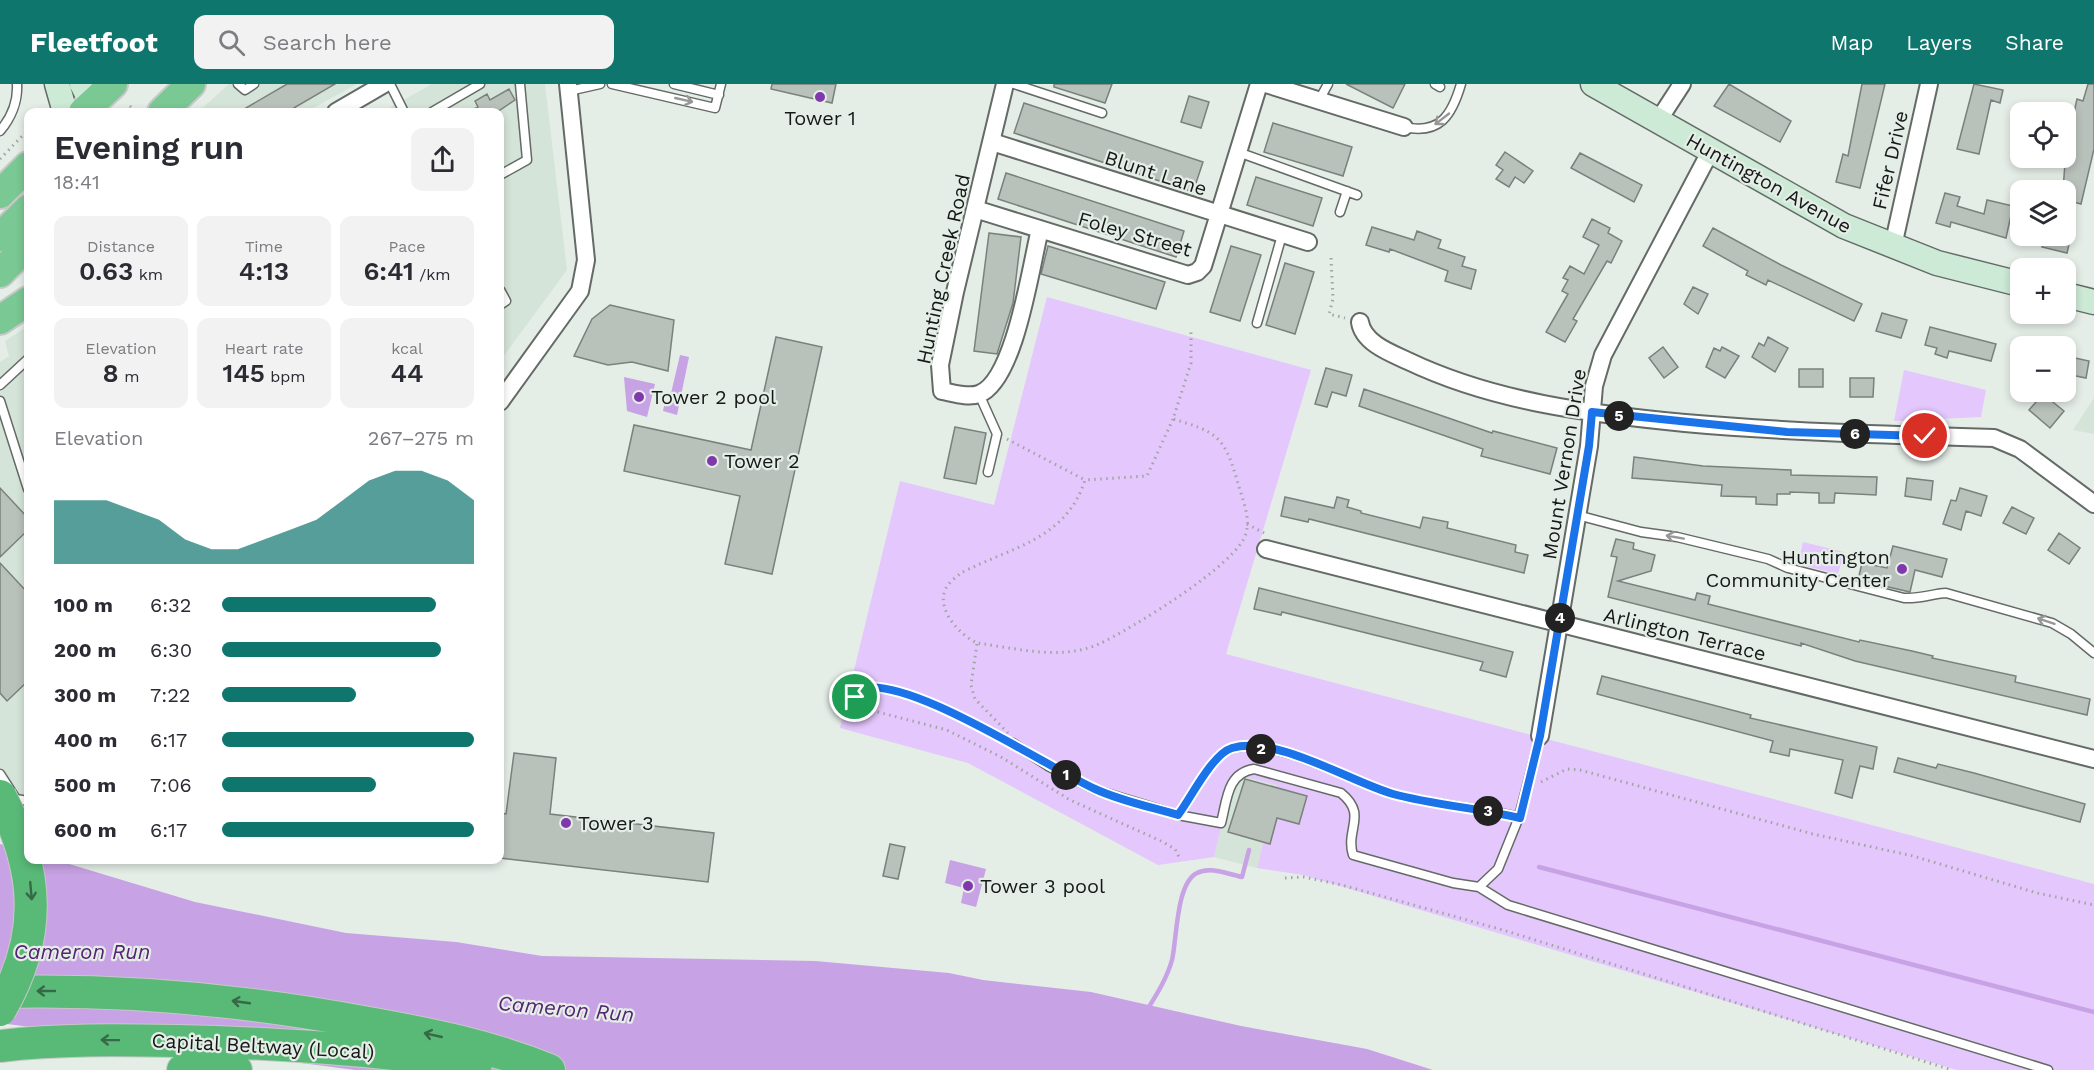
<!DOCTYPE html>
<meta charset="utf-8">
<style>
body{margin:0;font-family:"Work Sans",sans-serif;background:#f2f2f3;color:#2b2b33;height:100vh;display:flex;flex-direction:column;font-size:22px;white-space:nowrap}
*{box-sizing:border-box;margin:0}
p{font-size:20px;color:#7c7c81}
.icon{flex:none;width:33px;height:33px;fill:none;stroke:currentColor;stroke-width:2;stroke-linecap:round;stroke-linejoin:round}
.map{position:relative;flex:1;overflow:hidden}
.side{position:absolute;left:24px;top:24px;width:480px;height:756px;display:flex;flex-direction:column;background:#fff;border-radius:12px;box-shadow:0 3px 9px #0003}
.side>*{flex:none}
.controls{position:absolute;left:2010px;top:18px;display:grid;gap:12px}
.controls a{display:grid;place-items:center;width:66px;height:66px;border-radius:12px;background:#fff;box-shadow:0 3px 9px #0003;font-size:30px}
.pin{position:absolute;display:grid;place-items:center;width:51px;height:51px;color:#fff;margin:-26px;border:3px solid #fff;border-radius:50%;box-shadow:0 2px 6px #0007}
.km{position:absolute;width:30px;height:30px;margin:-15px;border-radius:50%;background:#222;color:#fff;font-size:16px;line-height:30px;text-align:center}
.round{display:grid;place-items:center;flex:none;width:63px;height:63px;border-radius:12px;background:#f2f2f3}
.overview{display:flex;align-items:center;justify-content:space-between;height:102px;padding:0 30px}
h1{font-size:33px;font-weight:600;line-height:45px}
.metrics{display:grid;grid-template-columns:repeat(3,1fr);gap:9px;height:102px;padding:6px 30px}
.metrics div{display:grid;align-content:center;border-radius:12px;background:#f2f2f3;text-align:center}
.metrics b{font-size:26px;font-weight:600}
.metrics small{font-size:16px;font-weight:400}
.metrics p{font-size:16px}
.chart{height:168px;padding:12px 30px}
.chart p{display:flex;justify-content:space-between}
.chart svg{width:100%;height:108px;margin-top:6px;fill:#0f766e;opacity:.7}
ul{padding:0 30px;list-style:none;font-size:20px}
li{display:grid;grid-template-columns:96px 72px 1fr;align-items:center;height:45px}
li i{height:15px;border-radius:8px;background:#0f766e}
header{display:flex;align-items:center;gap:36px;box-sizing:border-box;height:84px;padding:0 30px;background:#0f766e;color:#fff}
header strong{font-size:28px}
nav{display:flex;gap:33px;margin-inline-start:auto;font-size:21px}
.search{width:420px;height:54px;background:#f2f2f3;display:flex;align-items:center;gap:15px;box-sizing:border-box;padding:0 21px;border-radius:12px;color:#7c7c81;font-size:22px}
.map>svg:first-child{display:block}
.built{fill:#d5e4d8}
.green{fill:#e4c7fc}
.water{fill:#c7a2e4}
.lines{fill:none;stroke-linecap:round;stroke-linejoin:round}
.stream{stroke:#c7a2e4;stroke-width:4.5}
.building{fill:#b9c1bb;stroke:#7a817c;stroke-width:1.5}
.service-casing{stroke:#646b66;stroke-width:11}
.minor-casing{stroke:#646b66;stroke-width:20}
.secondary-casing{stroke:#646b66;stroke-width:27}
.trunk-casing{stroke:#c7c8c7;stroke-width:32}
.motorway-casing{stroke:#c7c8c7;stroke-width:34}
.path{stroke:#9fa5a1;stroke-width:3;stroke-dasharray:1.5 4.5;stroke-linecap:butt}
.service{stroke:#fff;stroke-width:8}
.minor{stroke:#fff;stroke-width:16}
.secondary{stroke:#cdead6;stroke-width:24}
.trunk{stroke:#7ac893;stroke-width:28}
.motorway{stroke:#59ba78;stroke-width:32}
.motorway-bridge-casing{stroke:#c7c8c7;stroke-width:34;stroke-linecap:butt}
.motorway-bridge{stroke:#59ba78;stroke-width:32}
.oneway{stroke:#969796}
.oneway2{stroke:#376947}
.route-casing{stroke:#fff;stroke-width:12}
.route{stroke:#1a73e8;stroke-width:8}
.poi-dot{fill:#8039ac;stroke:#e5ede7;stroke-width:2}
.labels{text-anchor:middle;stroke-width:4.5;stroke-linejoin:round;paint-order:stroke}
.poi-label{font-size:20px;fill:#151816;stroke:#e5ede7;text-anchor:start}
.street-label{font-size:20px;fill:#151816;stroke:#e5ede7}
.water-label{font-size:21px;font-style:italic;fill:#542572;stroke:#e5ede7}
</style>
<header>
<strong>Fleetfoot</strong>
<div class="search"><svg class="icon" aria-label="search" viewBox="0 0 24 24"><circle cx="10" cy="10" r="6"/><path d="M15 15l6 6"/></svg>Search here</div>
<nav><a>Map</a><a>Layers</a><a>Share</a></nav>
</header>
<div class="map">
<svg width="2094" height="986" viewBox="0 0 2094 986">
<rect width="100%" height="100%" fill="#e5ede7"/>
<!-- built -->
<path class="built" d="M229,0H357L306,28H198Z
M432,0H545L567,186L500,277V28H382Z
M28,242V745L0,736V278L9,272L5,257Z
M2094,314V350L2073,346Z
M1234,690L1277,701L1257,784L1214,773Z"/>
<!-- green -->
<path class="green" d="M1047,213L1311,286L1226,570L2094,800V986H1957L1303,791L1257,784L1277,701L1234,690L1214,773L1158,781L968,679L840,644L900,397L994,421Z
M1904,286L1986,306L1981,333L1894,337Z
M1803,458L1844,468L1838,490L1798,480Z"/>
<!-- water -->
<path class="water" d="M680,271L689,273L677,331L663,327L664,322H668Z
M624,293L655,300L647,333L627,327Z
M0,760L28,768V776H56L195,818L346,849L456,858L542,872L815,877L949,889L983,896L1091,908L1241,942L1367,965L1433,986H355L0,939Z
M950,776L986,785L976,823L961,819L964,804L945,799Z"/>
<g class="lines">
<!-- stream -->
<path class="stream" d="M1539,783L2094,928
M1147,926C1157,910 1167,894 1172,876C1177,855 1176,799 1197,789C1210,782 1228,790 1242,793L1249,766"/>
</g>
<!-- building -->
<path class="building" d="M287,0H335L287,28H239Z
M772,0H836L832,19L771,5Z
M1054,0H1112L1105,19L1054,3Z
M1346,0H1405L1393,24Z
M1729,0L1791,37L1780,58L1714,22Z
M1862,0H1885L1860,104L1836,98L1843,70L1848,72Z
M1974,0L2003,6L2000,19L1991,16L1979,70L1957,65Z
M2088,0H2094V65L2081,120L2066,116V106H2063L2066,65L2077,15L2083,17Z
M509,5L515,16L497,28H468L478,23L475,17L487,10L490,16Z
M1189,12L1209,18L1201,44L1181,38Z
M1024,19L1203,78L1193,108L1014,49Z
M1273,39L1352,63L1343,92L1264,68Z
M1505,68L1533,87L1524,99L1515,93L1509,103L1496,95L1503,86L1496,81Z
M1580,69L1642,101L1634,118L1571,84Z
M1006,89L1184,147L1176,173L998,115Z
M1256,93L1322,114L1313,142L1247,121Z
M1945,109L1960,113L1957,122L1984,130L1987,116L2013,122L2006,154L1951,138L1950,143L1936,139Z
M1592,135L1610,144L1608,149L1622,157L1611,179L1607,177L1573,235L1577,237L1565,258L1546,248L1568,210L1562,207L1568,196L1563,194L1570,182L1584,190L1599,161L1583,153Z
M1372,143L1414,156L1417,147L1441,156L1438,164L1465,173L1462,182L1476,186L1471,205L1445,197L1448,187L1390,165L1389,168L1366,161Z
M1713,144L1781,181L1862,220L1854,237L1768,196L1766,201L1746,191L1748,187L1703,162Z
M989,149L1021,153L1013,219L997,270L974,267Z
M2044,152H2071L2067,169L2042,163Z
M1048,162L1165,198L1156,225L1041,190Z
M1231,162L1261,171L1240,237L1210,228Z
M1285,179L1314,188L1295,250L1266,241Z
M1693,203L1708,210L1698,230L1684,220Z
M610,221L674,236L668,287L632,278L608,281L574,272L592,235Z
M1882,229L1907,236L1901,254L1876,247Z
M1930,243L1996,260L1991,277L1949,267L1947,274L1935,270L1937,264L1925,261Z
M776,253L822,263L772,490L725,480L740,412L624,387L634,341L751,366Z
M1768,253L1788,264L1775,288L1752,273L1759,259L1764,262Z
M1663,263L1678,283L1664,294L1649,274Z
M1722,263L1739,272L1725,294L1706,283L1714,264L1720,267Z
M2066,272L2089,277L2086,294L2066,290Z
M1326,284L1352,291L1346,312L1332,308L1327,323L1315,320Z
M1799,285H1823V303H1799Z
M1850,294H1874L1873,313H1850Z
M1364,305L1492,349L1493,347L1557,364L1550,390L1481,372L1483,365L1359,322Z
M2043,310L2064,327L2050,344L2029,326Z
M955,343L986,349L976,400L944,394Z
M1634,373L1703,382L1791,386V391L1877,393L1876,411L1835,409L1834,419H1819V409L1790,408V410H1777V421L1756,420V413L1721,412L1722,401L1632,394Z
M1907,394L1933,397L1931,416L1905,412Z
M0,404L28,434V446L0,473Z
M1960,404L1987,412L1981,432L1966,427L1961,446L1943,440L1951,416L1956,417Z
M1285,413L1334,424L1337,413L1349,416L1347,423L1361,427V429L1417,443L1420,444L1423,433L1448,438L1447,444L1516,461L1515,468L1528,471L1524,489L1309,435L1308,438L1281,432Z
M2012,423L2034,434L2026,450L2003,439Z
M2059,449L2080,464L2069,480L2048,466Z
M1616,455L1634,459L1633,465L1655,471L1651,487L1618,497L1695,516L1697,509L1710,512L1708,520L1859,558L1860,556L1912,567L1933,572L1932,574L2016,592L2015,598L2090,615L2087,631L1855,577L1801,559V562L1608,513L1617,473L1611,472Z
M1893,462L1947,475L1942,493L1915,486L1910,508L1858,496L1862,479L1887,484Z
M0,479L28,509V597L7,617L0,609Z
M1259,504L1513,568L1506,593L1480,586L1483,578L1282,528L1281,531L1254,525Z
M1602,592L1751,631L1750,634L1877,663L1873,685L1860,682L1852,714L1835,709L1843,676L1790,665L1789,672L1770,668L1773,657L1597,610Z
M514,669L556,674L550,730L714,749L708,798L500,774V729L506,730Z
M1898,674L1936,684L1938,680L1974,689L2085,720L2080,738L1894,688Z
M1245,695L1307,712L1299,740L1277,734L1270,760L1228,748Z
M890,760L905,763L898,795L883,792Z"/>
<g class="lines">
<defs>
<path id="service" d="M238,0L245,6L254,0
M390,0L404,28
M612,0L715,24L721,0
M674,0L719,11
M1014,0L1102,29
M1435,0L1440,3
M569,7L600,0
M1318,18L1328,0
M432,28L480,0
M1404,43C1440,51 1452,31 1461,0
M0,47C11,34 18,17 17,0
M1238,68L1357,111
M500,91L527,76L520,0
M1340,128L1347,107
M500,206L506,217L500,221
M1257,239L1282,151
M0,301L28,275
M979,310L997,350L988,388
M0,317L28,405
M1577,431L1641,448L1677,453L1768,475L1788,484L1904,514C1920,515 1931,510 1946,509L2052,539L2071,550L2094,569
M1013,659L1048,682L1096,706L1178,731C1191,715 1210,674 1228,666C1268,648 1354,699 1393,710C1434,721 1478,724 1519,733
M0,690L16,715L28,717
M1178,731L1221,739C1227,716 1227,689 1254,685L1341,709C1368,731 1345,745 1353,771L1453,799L1479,803L1498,785L1519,733L1540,652
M1479,803L1508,821L2048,986"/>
<path id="minor" d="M1005,0L955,208L940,281L942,307C953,309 968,314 979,310C1015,297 1031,181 1040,145
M1266,0L1404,43
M336,28L384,0
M1658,37L1682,0
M992,58L1308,158
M975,125L1188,191L1197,188L1203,182L1259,0
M1893,162L1929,0
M1360,238C1363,259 1391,269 1408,277C1494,318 1591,330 1685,339C1788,348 1891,351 1994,354L2020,365L2094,420
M500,318L580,207L586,176L568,0
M1266,465L2094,675
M1540,652L1589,362L1594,302L1603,271L1710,68"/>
<path id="secondary" d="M57,0L65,28
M82,0L96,28
M1593,0L1844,142L1937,179L2020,200
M2066,211L2094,218"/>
<path id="trunk" d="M83,28L113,0
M162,28L191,0
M0,110L28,82
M0,153L28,125
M0,189L28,161
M0,236L28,217"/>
<path id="motorway" d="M0,908C124,905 246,916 368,939C430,950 490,962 549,986
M0,962C59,955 118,956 177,957C277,959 376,966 476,980
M183,986H236"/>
</defs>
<!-- service casing -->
<use href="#service" class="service-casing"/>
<!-- minor casing -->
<use href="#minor" class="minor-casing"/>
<!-- secondary casing -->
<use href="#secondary" class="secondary-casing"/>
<!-- trunk casing -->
<use href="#trunk" class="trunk-casing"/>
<!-- motorway casing -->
<use href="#motorway" class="motorway-casing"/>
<!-- path -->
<path class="path" d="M130,22L136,28
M0,75L28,46
M1331,174L1333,215L1329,230L1345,234
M1173,335L1147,392L1085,396C1066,456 1011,463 961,489C956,493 948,499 945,506C937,527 960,551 977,559C1015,564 1061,577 1099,560C1129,546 1239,480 1246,449C1251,432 1241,412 1237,396C1224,351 1216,348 1173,335L1191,279V245
M1007,355L1085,396
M1247,440L1264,449
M977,560L971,601L975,615L1008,649
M1003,654C975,640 885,590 857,607L858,621L862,624L947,646L1001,673L1070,716L1161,757L1175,765L1180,775
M1541,698L1567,685L1580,686L1813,750L1913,772L2037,809L2094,821
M1285,794L1304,793L1342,801L1503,846L1952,986"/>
<!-- service -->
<use href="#service" class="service"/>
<!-- minor -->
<use href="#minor" class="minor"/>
<!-- secondary -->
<use href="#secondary" class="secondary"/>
<!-- trunk -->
<use href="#trunk" class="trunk"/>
<!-- motorway -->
<use href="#motorway" class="motorway"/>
<defs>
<path id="motorway-bridge" d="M0,712C39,787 43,852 0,926"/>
</defs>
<!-- motorway-bridge casing -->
<use href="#motorway-bridge" class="motorway-bridge-casing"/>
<!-- motorway-bridge -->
<use href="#motorway-bridge" class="motorway-bridge"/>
</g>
<!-- one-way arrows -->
<defs><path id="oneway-shaft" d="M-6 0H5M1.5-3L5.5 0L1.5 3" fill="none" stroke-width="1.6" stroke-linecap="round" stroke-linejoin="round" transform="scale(1.5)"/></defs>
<g class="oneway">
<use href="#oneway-shaft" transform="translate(684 16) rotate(13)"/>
<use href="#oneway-shaft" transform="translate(1442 35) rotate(142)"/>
<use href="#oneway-shaft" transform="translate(1675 453) rotate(-170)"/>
<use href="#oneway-shaft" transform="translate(2046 537) rotate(-161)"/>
</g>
<g class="oneway2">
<use href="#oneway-shaft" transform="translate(31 807) rotate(85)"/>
<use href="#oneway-shaft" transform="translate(46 907) rotate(-180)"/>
<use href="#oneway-shaft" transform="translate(241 918) rotate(-172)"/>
<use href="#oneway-shaft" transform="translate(433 951) rotate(-167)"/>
<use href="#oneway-shaft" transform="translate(110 956) rotate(-179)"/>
</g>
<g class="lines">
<defs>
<path id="route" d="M855,613L856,607C897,583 1052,686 1095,705C1121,717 1151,723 1178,731C1191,714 1212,670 1232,664C1276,651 1351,698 1393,710C1434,721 1478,724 1520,734L1540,652L1589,362L1592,328L1787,348L1925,352"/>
</defs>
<!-- route casing -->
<use href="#route" class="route-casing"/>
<!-- route -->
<use href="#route" class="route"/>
</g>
<!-- markers -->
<g class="poi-dot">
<circle cx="820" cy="13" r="6"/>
<circle cx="639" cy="313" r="6"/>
<circle cx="712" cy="377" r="6"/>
<circle cx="1902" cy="485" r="6"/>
<circle cx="566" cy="739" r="6"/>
<circle cx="968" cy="802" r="6"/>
</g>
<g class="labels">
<!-- poi labels -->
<g class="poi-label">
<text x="820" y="41" text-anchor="middle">Tower 1</text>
<text x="651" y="320">Tower 2 pool</text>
<text x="724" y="384">Tower 2</text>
<text x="1890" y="480" text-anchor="end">Huntington<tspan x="1890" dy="23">Community Center</tspan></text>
<text x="578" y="746">Tower 3</text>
<text x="980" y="809">Tower 3 pool</text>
</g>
<!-- street labels -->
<g class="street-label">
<text transform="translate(1890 76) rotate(-77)" y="7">Fifer Drive</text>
<text transform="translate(1156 89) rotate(18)" y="7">Blunt Lane</text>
<text transform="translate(1769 99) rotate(29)" y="7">Huntington Avenue</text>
<text transform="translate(1135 150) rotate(16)" y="7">Foley Street</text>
<text transform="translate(943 185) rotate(-78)" y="7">Hunting Creek Road</text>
<text transform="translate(1564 380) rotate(-81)" y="7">Mount Vernon Drive</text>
<text transform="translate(1685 550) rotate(14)" y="7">Arlington Terrace</text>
<text transform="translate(263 962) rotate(3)" y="7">Capital Beltway (Local)</text>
</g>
<!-- water labels -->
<g class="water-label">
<text x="82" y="875">Cameron Run</text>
<text transform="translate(566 925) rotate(5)" y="7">Cameron Run</text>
</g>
</g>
</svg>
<div class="controls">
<a><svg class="icon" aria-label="locate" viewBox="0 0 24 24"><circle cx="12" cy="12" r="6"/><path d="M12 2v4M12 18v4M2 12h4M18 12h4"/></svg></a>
<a><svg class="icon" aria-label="layers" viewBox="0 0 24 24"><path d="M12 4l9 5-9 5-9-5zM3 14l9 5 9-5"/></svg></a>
<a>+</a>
<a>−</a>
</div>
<div class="pin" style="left:855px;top:613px;background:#1e9e55"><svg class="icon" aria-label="arrive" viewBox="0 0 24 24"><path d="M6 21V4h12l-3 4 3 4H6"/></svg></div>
<div class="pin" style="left:1925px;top:352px;background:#d93025"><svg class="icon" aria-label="check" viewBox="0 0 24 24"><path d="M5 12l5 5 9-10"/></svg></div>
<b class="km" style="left:1066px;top:691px">1</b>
<b class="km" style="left:1261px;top:665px">2</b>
<b class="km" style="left:1488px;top:727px">3</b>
<b class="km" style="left:1560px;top:534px">4</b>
<b class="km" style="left:1619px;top:332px">5</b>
<b class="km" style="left:1855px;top:350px">6</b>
<section class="side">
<div class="overview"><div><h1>Evening run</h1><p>18:41</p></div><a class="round"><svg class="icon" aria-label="share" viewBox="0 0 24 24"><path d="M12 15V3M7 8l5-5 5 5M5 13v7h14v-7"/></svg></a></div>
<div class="metrics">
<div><p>Distance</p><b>0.63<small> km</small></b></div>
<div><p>Time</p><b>4:13</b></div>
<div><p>Pace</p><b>6:41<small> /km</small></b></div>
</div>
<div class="metrics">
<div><p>Elevation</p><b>8<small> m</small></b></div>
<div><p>Heart rate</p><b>145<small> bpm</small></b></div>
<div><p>kcal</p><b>44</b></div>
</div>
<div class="chart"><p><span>Elevation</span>267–275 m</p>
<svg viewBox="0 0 160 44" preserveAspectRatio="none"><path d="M0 44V18L10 18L20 18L30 22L40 26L50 34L60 38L70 38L80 34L90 30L100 26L110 18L120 10L130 6L140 6L150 10L160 18V44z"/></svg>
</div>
<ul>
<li><b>100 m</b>6:32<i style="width:85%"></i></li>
<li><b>200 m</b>6:30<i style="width:87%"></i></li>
<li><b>300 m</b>7:22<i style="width:53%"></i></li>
<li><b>400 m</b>6:17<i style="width:100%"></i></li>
<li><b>500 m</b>7:06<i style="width:61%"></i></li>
<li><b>600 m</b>6:17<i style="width:100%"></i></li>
</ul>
</section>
</div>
